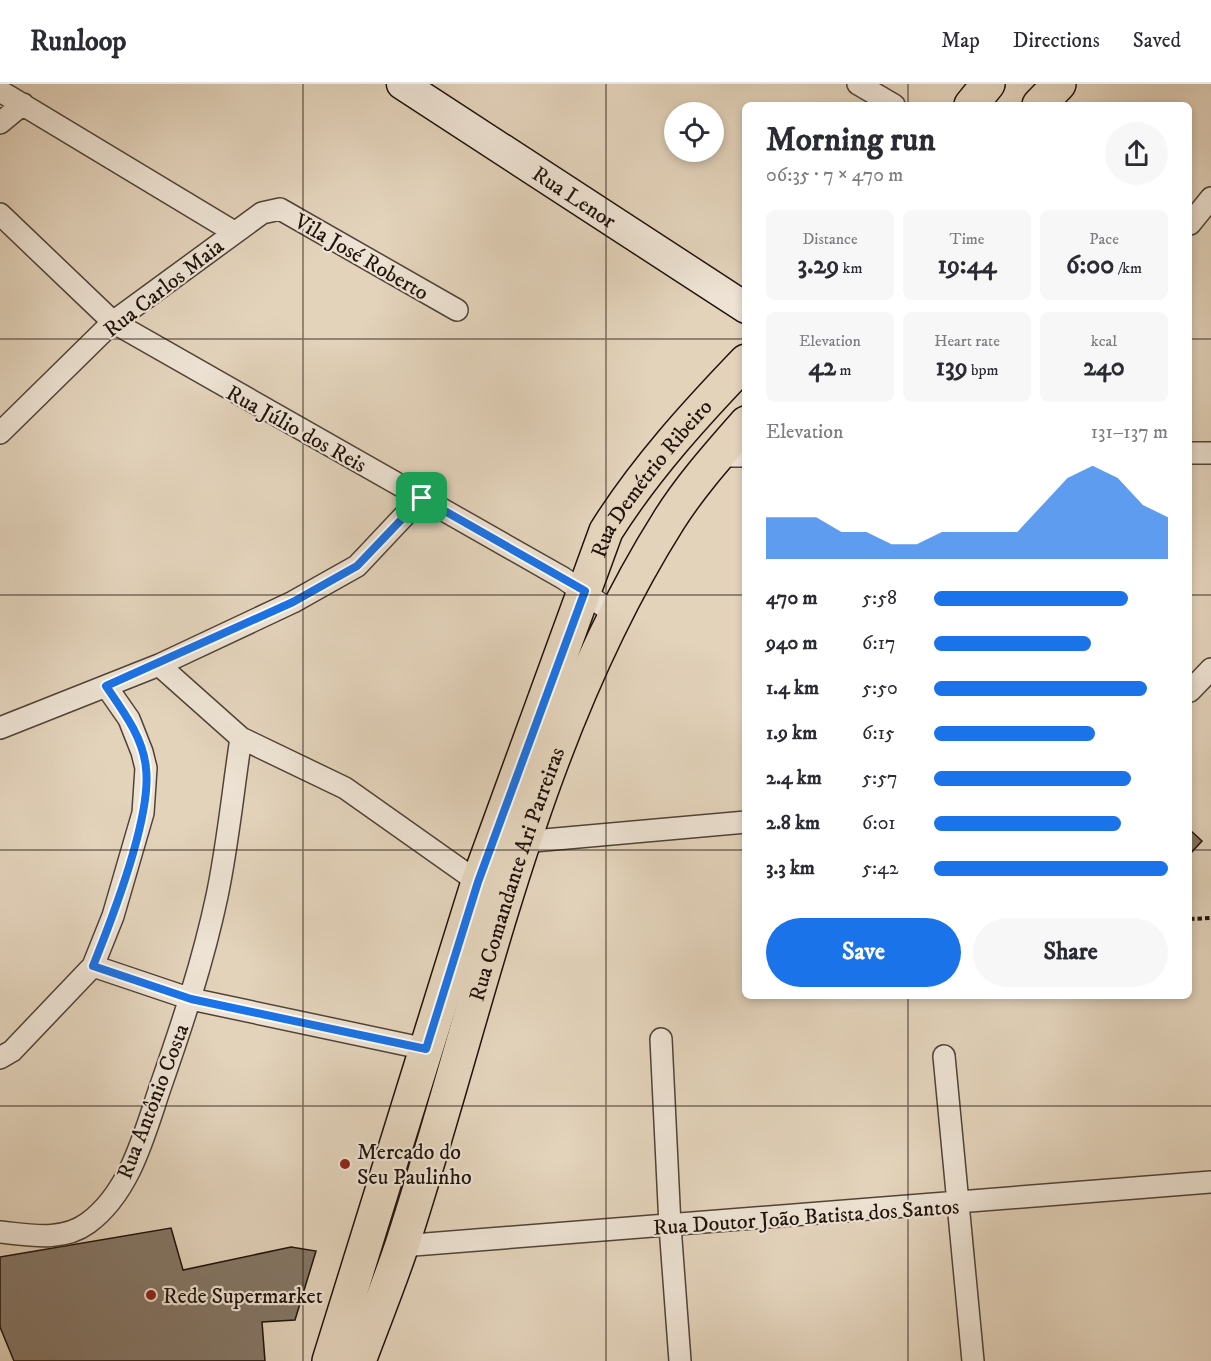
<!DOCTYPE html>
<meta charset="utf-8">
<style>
body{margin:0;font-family:"IM FELL DW Pica",serif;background:#f7f7f7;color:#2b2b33;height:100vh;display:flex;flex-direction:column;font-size:22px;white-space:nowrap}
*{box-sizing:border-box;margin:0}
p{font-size:20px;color:#7c7c81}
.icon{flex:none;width:33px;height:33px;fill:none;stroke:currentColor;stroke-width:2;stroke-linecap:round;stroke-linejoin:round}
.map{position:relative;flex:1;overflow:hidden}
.drawer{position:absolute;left:742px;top:18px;width:450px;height:897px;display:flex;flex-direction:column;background:#fff;border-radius:9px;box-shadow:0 3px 9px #0003}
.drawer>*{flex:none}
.controls{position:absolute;left:664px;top:18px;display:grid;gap:12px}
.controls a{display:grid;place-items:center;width:60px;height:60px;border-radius:50%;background:#fff;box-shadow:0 3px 9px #0003;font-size:30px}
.pin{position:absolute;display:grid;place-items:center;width:51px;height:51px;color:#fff;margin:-26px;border-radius:12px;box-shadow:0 3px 9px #0006}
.round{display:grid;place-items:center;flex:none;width:63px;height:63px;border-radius:32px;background:#f7f7f7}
.head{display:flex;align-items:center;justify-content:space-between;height:102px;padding:0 24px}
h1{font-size:33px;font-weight:800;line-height:45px}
.figures{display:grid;grid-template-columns:repeat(3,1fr);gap:9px;height:102px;padding:6px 24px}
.figures div{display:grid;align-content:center;border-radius:9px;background:#f7f7f7;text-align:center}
.figures b{font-size:26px;font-weight:800}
.figures small{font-size:16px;font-weight:400}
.figures p{font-size:16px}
.chart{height:168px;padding:12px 24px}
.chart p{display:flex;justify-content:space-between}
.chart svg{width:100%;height:108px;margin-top:6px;fill:#1a73e8;opacity:.7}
.cta{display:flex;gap:12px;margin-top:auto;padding:12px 24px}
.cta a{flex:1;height:69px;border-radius:36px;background:#1a73e8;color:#fff;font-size:24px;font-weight:800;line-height:69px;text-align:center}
.cta a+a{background:#f7f7f7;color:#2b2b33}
ul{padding:0 24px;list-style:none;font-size:20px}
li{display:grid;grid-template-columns:96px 72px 1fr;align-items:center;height:45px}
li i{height:15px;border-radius:8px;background:#1a73e8}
header{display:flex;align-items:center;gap:36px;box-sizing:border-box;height:84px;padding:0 30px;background:#fff;border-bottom:2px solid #e1e1e2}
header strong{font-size:28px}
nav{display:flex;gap:33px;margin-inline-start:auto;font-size:21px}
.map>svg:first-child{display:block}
.building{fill:#857767;stroke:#20130b;stroke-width:1.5}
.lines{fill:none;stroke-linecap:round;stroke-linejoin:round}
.street-casing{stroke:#514337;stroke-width:24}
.secondary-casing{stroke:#20130b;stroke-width:33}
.primary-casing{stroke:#20130b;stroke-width:36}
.path{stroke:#20130b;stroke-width:4;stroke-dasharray:4.5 3;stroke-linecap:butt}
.street{stroke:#ede2d3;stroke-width:21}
.secondary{stroke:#ede2d3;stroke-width:30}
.primary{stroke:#e3d3bb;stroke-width:33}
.route-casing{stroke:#fff;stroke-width:12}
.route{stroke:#1a73e8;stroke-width:8}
.grid{fill:none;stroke:#20130b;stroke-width:1.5;stroke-opacity:0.55}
.poi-dot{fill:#8f2418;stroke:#ede2d3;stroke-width:2}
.labels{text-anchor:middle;stroke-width:4.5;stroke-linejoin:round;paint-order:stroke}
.street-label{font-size:22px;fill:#20130b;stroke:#ede2d3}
.poi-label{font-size:22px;fill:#20130b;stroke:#ede2d3;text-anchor:start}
</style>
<header>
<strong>Runloop</strong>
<nav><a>Map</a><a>Directions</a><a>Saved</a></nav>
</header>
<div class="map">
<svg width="1211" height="1277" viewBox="0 0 1211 1277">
<rect width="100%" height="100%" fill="#e3d3bb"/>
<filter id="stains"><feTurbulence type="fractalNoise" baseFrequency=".00333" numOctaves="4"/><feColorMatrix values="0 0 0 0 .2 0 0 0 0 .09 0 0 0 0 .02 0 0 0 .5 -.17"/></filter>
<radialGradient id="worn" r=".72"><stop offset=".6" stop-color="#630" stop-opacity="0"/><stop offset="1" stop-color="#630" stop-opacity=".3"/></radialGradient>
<!-- building -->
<path class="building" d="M1190,746L1202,757L1190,770Z
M171,1144L183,1186L291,1163L316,1167L295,1236L262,1238L265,1277H14L0,1243V1173Z"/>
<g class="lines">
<defs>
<path id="street" d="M858,0L894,21
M0,7L234,148
M0,39L23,20
M0,130L113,238L563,494L615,530
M1190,140L1211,114
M0,349L113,238L262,129L280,125L457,226
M1190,369H1211
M717,372H746
M159,581L241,654L345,704L478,798
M1190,607L1211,585
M0,644L159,581L293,518L357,482L421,414
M522,758L746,738
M93,882L191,915L426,965
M661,955L670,1142L680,1277
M944,972L973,1277
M0,974L12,967L93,882L113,832L143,729L146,684L142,668L129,635L106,602
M0,1148C30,1151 62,1158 88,1139C130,1108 144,1051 160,1004C182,941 203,878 217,812C228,760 233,706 241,654
M401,1162L1211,1098"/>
<g id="secondary">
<path id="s1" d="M402,0L746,224"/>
</g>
<g id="primary">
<path d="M971,21L988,0"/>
<path d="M1039,21L1059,0"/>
<path id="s2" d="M329,1277L478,798L606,447C645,385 695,330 746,277"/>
<path id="s3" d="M359,1277C373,1239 389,1200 402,1161C482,917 530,656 669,436C691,401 719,370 746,339"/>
</g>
</defs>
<!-- street casing -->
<use href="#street" class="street-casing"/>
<!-- secondary casing -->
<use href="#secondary" class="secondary-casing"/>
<!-- primary casing -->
<use href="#primary" class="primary-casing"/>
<!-- path -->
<path class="path" d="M1190,835L1211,834"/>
<!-- street -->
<use href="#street" class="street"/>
<!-- secondary -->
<use href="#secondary" class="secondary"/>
<!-- primary -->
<use href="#primary" class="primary"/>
</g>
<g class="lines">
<defs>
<path id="route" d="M422,414L585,507L478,798L426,965L191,915L93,882C112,835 152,733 146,684C143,653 123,627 106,602L293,518L357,482Z"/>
</defs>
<!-- route casing -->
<use href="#route" class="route-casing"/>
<!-- route -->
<use href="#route" class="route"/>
</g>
<!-- grid -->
<path class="grid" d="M303,0V1277M606,0V1277M908,0V21M0,255H746M1190,255H1211M0,511H746M1190,511H1211M0,766H746M1190,766H1211M908,912V1277M0,1022H1211"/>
<!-- markers -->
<g class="poi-dot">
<circle cx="345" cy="1080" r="6"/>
<circle cx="151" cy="1211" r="6"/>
</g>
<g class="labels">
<!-- street labels -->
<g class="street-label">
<text dy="8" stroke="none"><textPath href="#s1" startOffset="206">Rua Lenor</textPath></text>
<text transform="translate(362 172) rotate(30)" y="8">Vila José Roberto</text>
<text transform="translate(163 203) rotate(-38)" y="8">Rua Carlos Maia</text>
<text transform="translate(297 344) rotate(29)" y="8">Rua Júlio dos Reis</text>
<text dy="8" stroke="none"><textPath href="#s2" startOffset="944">Rua Demétrio Ribeiro</textPath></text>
<text dy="8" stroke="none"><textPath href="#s3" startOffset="512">Rua Comandante Ari Parreiras</textPath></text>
<text transform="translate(152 1017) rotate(-69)" y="8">Rua Antônio Costa</text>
<text transform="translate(806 1132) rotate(-4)" y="8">Rua Doutor João Batista dos Santos</text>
</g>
<!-- poi labels -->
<g class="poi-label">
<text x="357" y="1075">Mercado do<tspan x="357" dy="25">Seu Paulinho</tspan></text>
<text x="163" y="1219">Rede Supermarket</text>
</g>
</g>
<rect width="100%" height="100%" filter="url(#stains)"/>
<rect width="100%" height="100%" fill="url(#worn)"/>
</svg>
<div class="controls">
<a><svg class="icon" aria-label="locate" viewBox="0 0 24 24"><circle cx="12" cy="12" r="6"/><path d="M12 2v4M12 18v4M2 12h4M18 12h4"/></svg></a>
</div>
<div class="pin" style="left:422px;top:414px;background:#1e9e55"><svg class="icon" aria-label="arrive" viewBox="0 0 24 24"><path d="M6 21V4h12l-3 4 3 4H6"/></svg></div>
<section class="drawer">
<div class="head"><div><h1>Morning run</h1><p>06:35 · 7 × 470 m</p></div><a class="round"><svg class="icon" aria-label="share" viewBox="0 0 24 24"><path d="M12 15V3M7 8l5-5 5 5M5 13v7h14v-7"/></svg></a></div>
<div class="figures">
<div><p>Distance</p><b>3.29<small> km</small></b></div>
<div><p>Time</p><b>19:44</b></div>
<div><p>Pace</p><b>6:00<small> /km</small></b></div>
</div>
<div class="figures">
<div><p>Elevation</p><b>42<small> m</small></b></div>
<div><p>Heart rate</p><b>139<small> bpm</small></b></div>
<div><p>kcal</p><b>240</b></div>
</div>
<div class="chart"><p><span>Elevation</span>131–137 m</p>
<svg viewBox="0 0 160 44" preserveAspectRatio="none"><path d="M0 44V27L10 27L20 27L30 33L40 33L50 38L60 38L70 33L80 33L90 33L100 33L110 22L120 11L130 6L140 11L150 22L160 27V44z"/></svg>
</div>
<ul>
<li><b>470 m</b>5:58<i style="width:83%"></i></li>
<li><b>940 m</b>6:17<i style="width:67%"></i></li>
<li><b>1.4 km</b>5:50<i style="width:91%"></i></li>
<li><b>1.9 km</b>6:15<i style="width:69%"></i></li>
<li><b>2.4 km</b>5:57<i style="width:84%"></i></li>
<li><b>2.8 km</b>6:01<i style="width:80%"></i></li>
<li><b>3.3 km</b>5:42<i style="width:100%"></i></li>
</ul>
<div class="cta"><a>Save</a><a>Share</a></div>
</section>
</div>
